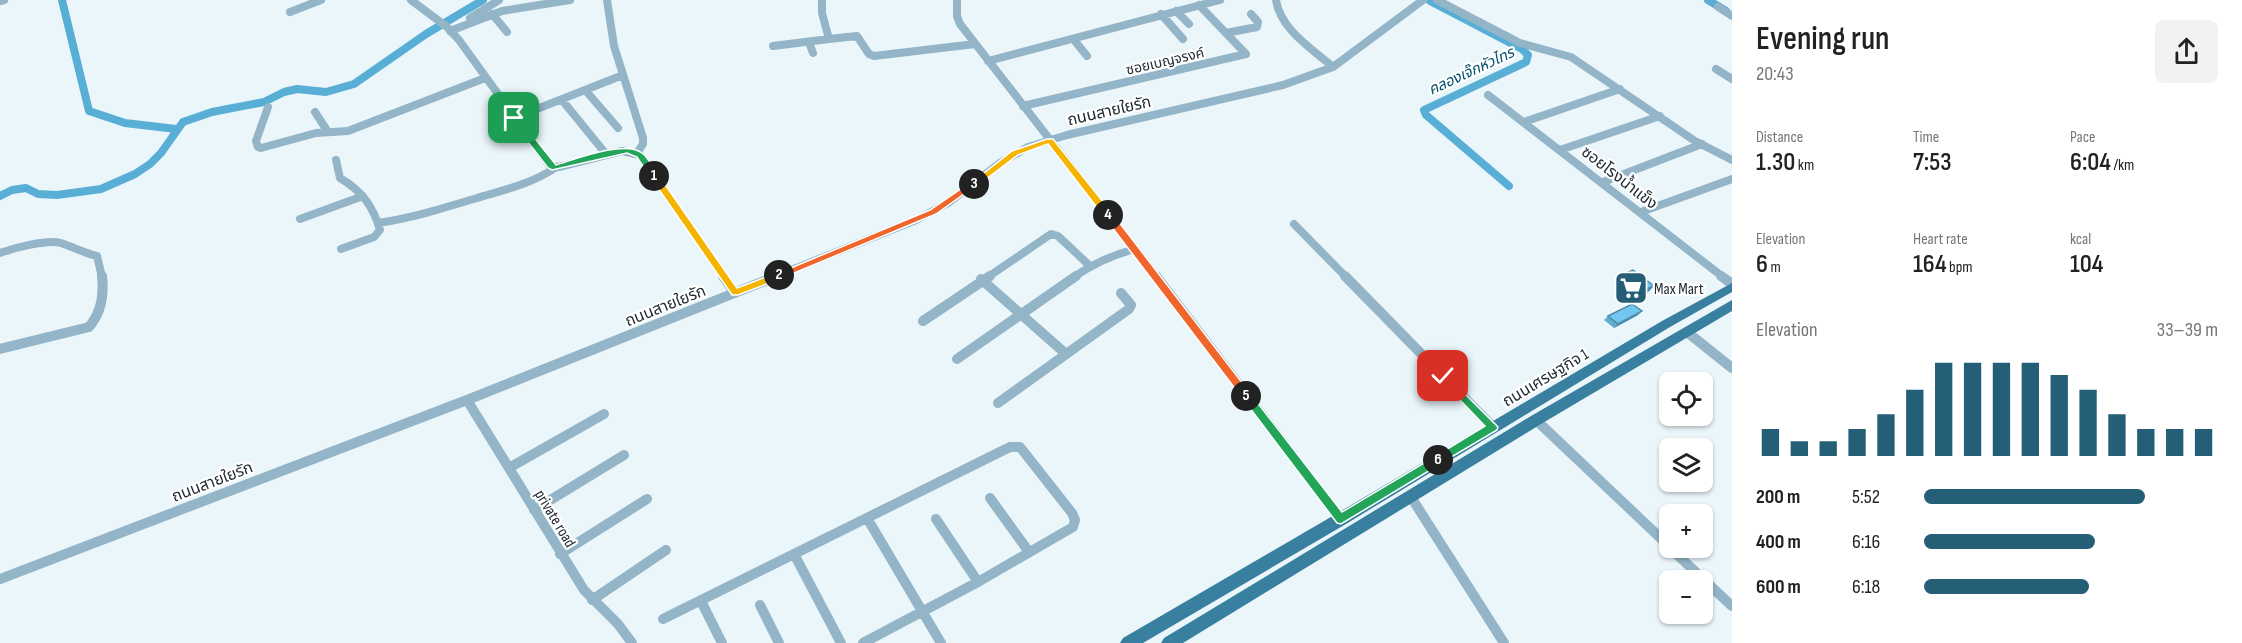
<!DOCTYPE html>
<meta charset="utf-8">
<style>
body{margin:0;font-family:"Sofia Sans Condensed","Noto Sans Thai",sans-serif;background:#f2f2f2;color:#222;height:100vh;display:flex;flex-direction:column;font-size:22px;white-space:nowrap}
*{box-sizing:border-box;margin:0}
p{font-size:20px;color:#767676}
.icon{flex:none;width:33px;height:33px;fill:none;stroke:currentColor;stroke-width:2;stroke-linecap:round;stroke-linejoin:round}
.map{position:relative;flex:1;overflow:hidden}
.panel{display:flex;flex-direction:column;background:#fff;width:510px}
.panel>*{flex:none}
.fabs{position:absolute;left:1659px;top:372px;display:grid;gap:12px}
.fabs a{display:grid;place-items:center;width:54px;height:54px;border-radius:9px;background:#fff;box-shadow:0 2px 4px #0004;font-size:30px}
.pin{position:absolute;display:grid;place-items:center;width:51px;height:51px;color:#fff;margin:-26px;border-radius:12px;box-shadow:0 3px 9px #0006}
.km{position:absolute;width:30px;height:30px;margin:-15px;border-radius:50%;background:#222;color:#fff;font-size:16px;line-height:30px;text-align:center}
.round{display:grid;place-items:center;flex:none;width:63px;height:63px;border-radius:9px;background:#f2f2f2}
.overview{display:flex;align-items:center;justify-content:space-between;height:102px;padding:0 24px}
h1{font-size:33px;font-weight:600;line-height:45px}
.figures{display:grid;grid-template-columns:repeat(3,1fr);gap:9px;height:102px;padding:6px 24px}
.figures div{display:grid;align-content:center}
.figures b{font-size:26px;font-weight:600}
.figures small{font-size:16px;font-weight:400}
.figures p{font-size:16px}
.chart{height:168px;padding:12px 24px}
.chart p{display:flex;justify-content:space-between}
.chart svg{width:100%;height:108px;margin-top:6px;stroke:#245e77;stroke-width:6}
ul{padding:0 24px;list-style:none;font-size:20px}
li{display:grid;grid-template-columns:96px 72px 1fr;align-items:center;height:45px}
li i{height:15px;border-radius:8px;background:#245e77}
main{display:flex;flex:1;min-height:0}
.map>svg:first-child{display:block}
.lines{fill:none;stroke-linecap:round;stroke-linejoin:round}
.canal{stroke:#59aed6;stroke-width:8}
.minor-far1{stroke:#93b5c7;stroke-width:8}
.minor{stroke:#93b5c7;stroke-width:10}
.major{fill:#3980a0;fill-rule:evenodd}
.wall{fill:#61abce}
.shaded-wall{fill:#4f8ba7}
.building{fill:#71c7ef;stroke:#4f8ba7;stroke-width:1.5}
.split-1{fill:#22a559;stroke:#fff;stroke-width:1.5}
.split-2{fill:#f5b400;stroke:#fff;stroke-width:1.5}
.split-3{fill:#f0652b;stroke:#fff;stroke-width:1.5}
.split-4{fill:#f5b400;stroke:#fff;stroke-width:1.5}
.split-5{fill:#f0652b;stroke:#fff;stroke-width:1.5}
.split-6{fill:#22a559;stroke:#fff;stroke-width:1.5}
.split-7{fill:#22a559;stroke:#fff;stroke-width:1.5}
.labels{text-anchor:middle;stroke-width:4.5;stroke-linejoin:round;paint-order:stroke}
.far-street-label{font-size:14px;fill:#212b31;stroke:#fff}
.far-water-label{font-size:15px;font-style:italic;fill:#034f6a;stroke:#fff}
.street-label{font-size:16px;fill:#212b31;stroke:#fff}
.poi-label{font-size:16px;fill:#212b31;stroke:#fff;text-anchor:start}
</style>
<main>
<div class="map">
<svg width="1732" height="643" viewBox="0 0 1732 643">
<rect width="100%" height="100%" fill="#ebf6fb"/>
<g class="lines">
<!-- canal -->
<path class="canal" d="M62,0L89,111L125,123L176,129
M1708,0L1726,11
M1430,1L1522,49L1528,55L1526,62L1424,110L1426,115L1509,186
M0,196L12,190L26,188L38,194L57,195L101,189L135,174L150,164L161,153L183,122L212,112L264,102L284,92L297,89L326,92L354,84L426,34L483,0"/>
<!-- minor-far1 -->
<path class="minor-far1" d="M411,0L447,27L459,40L550,166L559,167L622,151L640,155L724,277
M607,0L614,46L643,138V144L637,153
M822,0V13L829,39L857,36L869,54L874,56L975,44
M957,0V16L960,24L1157,277
M1276,0C1280,29 1312,49 1333,67
M1437,0L1520,43L1571,57L1695,141L1732,160
M0,1L4,0
M1718,7L1732,16
M1176,11L1189,24
M290,12L321,0
M492,14L507,32
M1161,14L1183,39
M470,18L499,0
M450,31L502,11L570,0
M1226,33L1257,27L1258,22L1251,14
M1074,40L1087,56
M809,42L813,53
M773,46L829,39
M988,61L1220,0
M1716,69L1732,79
M586,91L618,128
M1488,95L1723,277
M562,100L606,154
M1023,106L1246,54L1199,5
M268,107L256,141L258,147L261,148L316,133L348,131L485,78
M315,112L328,132
M514,118L623,75
M1524,122L1620,89
M1560,150L1660,116
M336,160L340,178C362,191 373,206 380,230L374,237L341,249
M1603,182L1702,144
M1641,212L1732,179
M300,219L363,196
M378,223C412,218 444,208 477,198C504,190 531,184 555,168
M1294,224L1346,277
M0,253C14,248 47,239 61,243C73,247 84,253 97,256L102,277
M774,277L916,220L948,203L1000,163L1028,147L1067,135L1283,85L1333,67L1423,0
M988,277L1051,234L1058,236L1090,266
M1074,277C1094,263 1112,255 1135,249"/>
<!-- minor -->
<path class="minor" d="M723,276L735,293
M1156,276L1341,519
M1345,276L1493,427
M1721,276L1732,284
M981,279L1066,354
M923,321L990,276
M1687,332L1732,368
M0,349L89,327C102,312 104,294 102,276
M957,359L1076,276
M467,400L584,590L618,624L632,643
M998,403L1129,309L1131,305L1121,293
M1536,420L1670,547
M509,468L604,414
M1411,497L1504,643
M990,498L1029,552
M534,510L624,455
M867,518L941,643
M936,519L978,582
M1670,548L1732,606
M560,554L647,499
M794,554L841,643
M0,579L467,400L777,276
M592,600L666,550
M701,601L722,643
M760,605L779,643
M663,619L1010,447H1020L1072,513L1075,520L1073,527L978,582L863,643"/>
<!-- major -->
<path class="major" d="M1732,283V292L1670,327L1346,524L1143,643H1120L1123,638L1336,514L1662,321Z
M1732,300V311L1541,424L1183,643H1161L1164,638L1531,416Z"/>
</g>
<!-- wall -->
<path class="wall" d="M1624,274L1654,286L1646,294L1637,298L1616,282Z
M1638,315L1614,328L1604,320L1608,316Z"/>
<!-- shaded-wall -->
<path class="shaded-wall" d="M1654,286L1646,294L1637,298L1644,290Z
M1642,311L1638,315L1614,328L1618,324Z"/>
<!-- building -->
<path class="building" d="M1633,270L1654,286L1644,290L1624,274Z
M1632,304L1642,311L1618,324L1608,316Z"/>
<!-- split-1 -->
<path class="split-1" d="M511,116H517L556,165C576,159 624,140 642,153C648,157 654,169 658,176L651,178L637,157L627,153L552,170L548,168L511,120Z"/>
<!-- split-2 -->
<path class="split-2" d="M651,173H657L737,288L779,272L782,273V278L738,295H732L651,178Z"/>
<!-- split-3 -->
<path class="split-3" d="M971,182L978,184L936,214L782,278L779,279L774,275L930,210Z"/>
<!-- split-4 -->
<path class="split-4" d="M1047,139H1053L1112,213V218H1105L1048,144L1018,155L977,186L970,184L1012,151Z"/>
<!-- split-5 -->
<path class="split-5" d="M1108,212L1112,213L1250,393V399H1243L1105,218V213Z"/>
<!-- split-6 -->
<path class="split-6" d="M1246,391L1250,393L1342,512L1434,457H1442L1443,460L1442,463L1341,524L1337,523L1243,399L1241,396Z"/>
<!-- split-7 -->
<path class="split-7" d="M1443,372L1498,427L1497,430L1438,465L1434,463V457L1485,426L1440,379L1438,376Z"/>
<!-- icons -->
<defs>
<symbol id="supermarket-square" viewBox="-11 -11 22 22"><rect x="-9" y="-9" width="18" height="18" rx="4" fill="#245e77" stroke="#fff"/><path d="M-6-5.5h2.5l.6 2H6L4.5 2H-2.5L-4.4-4H-6ZM-1.5 3.2a1.3 1.3 0 1 0 .1 0ZM3 3.2a1.3 1.3 0 1 0 .1 0Z" fill="#fff"/></symbol>
</defs>
<g fill-rule="evenodd">
<use href="#supermarket-square" x="1612" y="269" width="38" height="38"/>
</g>
<g class="labels">
<!-- far-street labels -->
<g class="far-street-label">
<text transform="translate(1165 61) rotate(-13)" y="5">ซอยเบญจรงค์</text>
</g>
<!-- far-water labels -->
<g class="far-water-label">
<text transform="translate(1471 71) rotate(-25)" y="5">คลองเจ๊กหัวไทร</text>
</g>
<!-- street labels -->
<g class="street-label">
<text transform="translate(1109 110) rotate(-13)" y="6">ถนนสายใยรัก</text>
<text transform="translate(1620 177) rotate(38)" y="6">ซอยโรงน้ำแข็ง</text>
<text transform="translate(665 305) rotate(-22)" y="6">ถนนสายใยรัก</text>
<text transform="translate(1545 377) rotate(-31)" y="6">ถนนเศรษฐกิจ 1</text>
<text transform="translate(212 481) rotate(-21)" y="6">ถนนสายใยรัก</text>
<text transform="translate(556 518) rotate(59)" y="6">private road</text>
</g>
<!-- poi labels -->
<g class="poi-label">
<text x="1654" y="294">Max Mart</text>
</g>
</g>
</svg>
<div class="fabs">
<a><svg class="icon" aria-label="locate" viewBox="0 0 24 24"><circle cx="12" cy="12" r="6"/><path d="M12 2v4M12 18v4M2 12h4M18 12h4"/></svg></a>
<a><svg class="icon" aria-label="layers" viewBox="0 0 24 24"><path d="M12 4l9 5-9 5-9-5zM3 14l9 5 9-5"/></svg></a>
<a>+</a>
<a>−</a>
</div>
<div class="pin" style="left:514px;top:118px;background:#1e9e55"><svg class="icon" aria-label="arrive" viewBox="0 0 24 24"><path d="M6 21V4h12l-3 4 3 4H6"/></svg></div>
<div class="pin" style="left:1443px;top:376px;background:#d93025"><svg class="icon" aria-label="check" viewBox="0 0 24 24"><path d="M5 12l5 5 9-10"/></svg></div>
<b class="km" style="left:654px;top:176px">1</b>
<b class="km" style="left:779px;top:275px">2</b>
<b class="km" style="left:974px;top:184px">3</b>
<b class="km" style="left:1108px;top:215px">4</b>
<b class="km" style="left:1246px;top:396px">5</b>
<b class="km" style="left:1438px;top:460px">6</b>
</div>
<section class="panel">
<div class="overview"><div><h1>Evening run</h1><p>20:43</p></div><a class="round"><svg class="icon" aria-label="share" viewBox="0 0 24 24"><path d="M12 15V3M7 8l5-5 5 5M5 13v7h14v-7"/></svg></a></div>
<div class="figures">
<div><p>Distance</p><b>1.30<small> km</small></b></div>
<div><p>Time</p><b>7:53</b></div>
<div><p>Pace</p><b>6:04<small> /km</small></b></div>
</div>
<div class="figures">
<div><p>Elevation</p><b>6<small> m</small></b></div>
<div><p>Heart rate</p><b>164<small> bpm</small></b></div>
<div><p>kcal</p><b>104</b></div>
</div>
<div class="chart"><p><span>Elevation</span>33–39 m</p>
<svg viewBox="0 0 160 44" preserveAspectRatio="none"><path d="M5 44V33M15 44V38M25 44V38M35 44V33M45 44V27M55 44V17M65 44V6M75 44V6M85 44V6M95 44V6M105 44V11M115 44V17M125 44V27M135 44V33M145 44V33M155 44V33"/></svg>
</div>
<ul>
<li><b>200 m</b>5:52<i style="width:75%"></i></li>
<li><b>400 m</b>6:16<i style="width:58%"></i></li>
<li><b>600 m</b>6:18<i style="width:56%"></i></li>
</ul>
</section>
</main>
